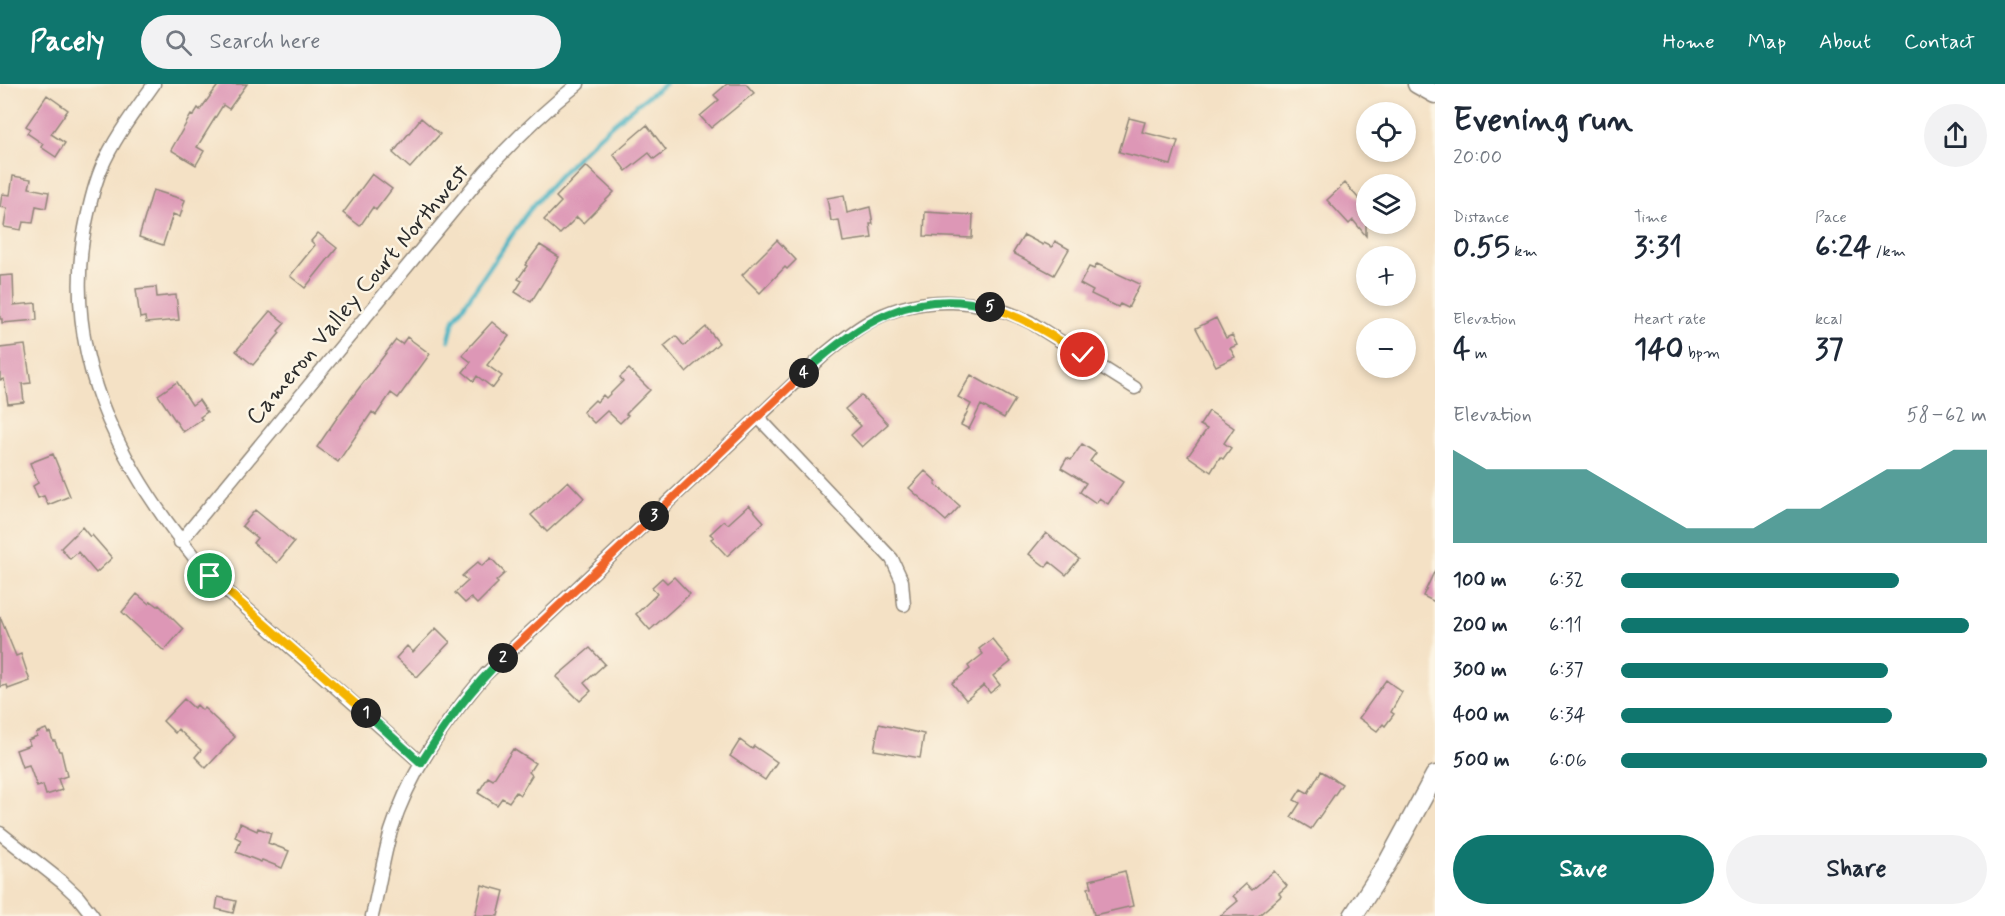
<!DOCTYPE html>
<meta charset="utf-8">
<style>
body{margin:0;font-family:Mynerve,sans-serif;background:#f2f2f3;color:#1f2937;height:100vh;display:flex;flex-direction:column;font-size:22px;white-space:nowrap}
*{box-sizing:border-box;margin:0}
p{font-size:20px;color:#747a83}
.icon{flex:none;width:33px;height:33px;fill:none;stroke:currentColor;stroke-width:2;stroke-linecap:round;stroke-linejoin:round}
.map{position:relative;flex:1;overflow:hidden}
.drawer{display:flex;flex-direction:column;background:#fff;width:570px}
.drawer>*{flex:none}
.controls{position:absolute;left:1356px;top:18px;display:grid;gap:12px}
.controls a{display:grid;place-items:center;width:60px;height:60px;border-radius:50%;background:#fff;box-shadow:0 3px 9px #0003;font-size:30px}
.pin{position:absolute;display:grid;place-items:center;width:51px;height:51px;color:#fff;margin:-26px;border:3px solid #fff;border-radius:50%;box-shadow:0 2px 6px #0007}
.km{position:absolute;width:30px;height:30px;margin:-15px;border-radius:50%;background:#222;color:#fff;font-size:16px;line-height:30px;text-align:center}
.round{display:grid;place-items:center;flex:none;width:63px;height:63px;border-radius:32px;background:#f2f2f3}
.overview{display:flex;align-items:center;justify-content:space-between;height:102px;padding:0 18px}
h1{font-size:33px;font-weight:700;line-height:45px}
.figures{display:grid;grid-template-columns:repeat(3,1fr);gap:9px;height:102px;padding:6px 18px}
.figures div{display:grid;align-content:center}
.figures b{font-size:30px;font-weight:700}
.figures small{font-size:16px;font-weight:400}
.figures p{font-size:16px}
.chart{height:168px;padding:12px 18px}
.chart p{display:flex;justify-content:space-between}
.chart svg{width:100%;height:108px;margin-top:6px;fill:#0f766e;opacity:.7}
.button{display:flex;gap:12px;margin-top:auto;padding:12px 18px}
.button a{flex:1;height:69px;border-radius:36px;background:#0f766e;color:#fff;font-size:24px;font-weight:700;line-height:69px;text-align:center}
.button a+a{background:#f2f2f3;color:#1f2937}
ul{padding:0 18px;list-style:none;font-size:20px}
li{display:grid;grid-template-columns:96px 72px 1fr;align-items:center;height:45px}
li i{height:15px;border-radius:8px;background:#0f766e}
header{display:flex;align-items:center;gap:36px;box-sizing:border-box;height:84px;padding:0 30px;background:#0f766e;color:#fff}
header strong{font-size:28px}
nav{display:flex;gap:33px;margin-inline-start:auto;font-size:21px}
.search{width:420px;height:54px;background:#f2f2f3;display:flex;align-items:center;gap:15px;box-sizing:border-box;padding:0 21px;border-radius:33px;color:#747a83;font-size:22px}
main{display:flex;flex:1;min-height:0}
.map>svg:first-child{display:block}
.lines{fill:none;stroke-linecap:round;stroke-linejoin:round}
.stream{stroke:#46b3c3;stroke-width:4.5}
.building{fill:#dd97b6}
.street-casing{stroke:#908678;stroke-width:15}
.secondary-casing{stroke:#908678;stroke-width:21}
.street{stroke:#fff;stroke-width:12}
.secondary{stroke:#fff;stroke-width:18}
.split-1-casing{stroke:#fff;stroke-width:12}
.split-2-casing{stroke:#fff;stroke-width:12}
.split-3-casing{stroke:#fff;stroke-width:12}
.split-4-casing{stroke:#fff;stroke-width:12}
.split-5-casing{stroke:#fff;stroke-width:12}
.split-6-casing{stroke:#fff;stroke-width:12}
.split-1{stroke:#f5b400;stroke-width:8}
.split-2{stroke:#22a559;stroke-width:8}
.split-3{stroke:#f0652b;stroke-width:8}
.split-4{stroke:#f0652b;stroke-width:8}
.split-5{stroke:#22a559;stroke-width:8}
.split-6{stroke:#f5b400;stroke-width:8}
.labels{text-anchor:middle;stroke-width:5;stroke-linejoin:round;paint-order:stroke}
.street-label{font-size:24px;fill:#2b2b2b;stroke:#fcf5e5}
</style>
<header>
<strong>Pacely</strong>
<div class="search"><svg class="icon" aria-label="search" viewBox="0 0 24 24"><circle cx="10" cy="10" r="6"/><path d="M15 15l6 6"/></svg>Search here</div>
<nav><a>Home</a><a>Map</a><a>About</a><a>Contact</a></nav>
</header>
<main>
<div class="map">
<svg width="1435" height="832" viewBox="0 0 1435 832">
<rect width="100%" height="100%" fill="#fcf5e5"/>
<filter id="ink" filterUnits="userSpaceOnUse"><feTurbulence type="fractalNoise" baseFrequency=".0167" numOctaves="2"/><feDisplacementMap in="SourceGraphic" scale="12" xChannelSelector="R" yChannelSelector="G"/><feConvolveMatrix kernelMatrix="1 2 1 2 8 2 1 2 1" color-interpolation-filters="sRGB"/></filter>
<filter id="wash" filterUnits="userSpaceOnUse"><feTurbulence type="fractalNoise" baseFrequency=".008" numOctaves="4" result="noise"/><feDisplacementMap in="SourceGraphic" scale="24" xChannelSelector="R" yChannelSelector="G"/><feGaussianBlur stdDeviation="1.35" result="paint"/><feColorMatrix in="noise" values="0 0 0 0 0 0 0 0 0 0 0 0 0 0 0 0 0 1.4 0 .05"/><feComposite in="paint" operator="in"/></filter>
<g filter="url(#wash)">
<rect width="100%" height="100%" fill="#f4e1c5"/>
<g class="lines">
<!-- stream -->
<path class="stream" d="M449,256L454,236L527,129C567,80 612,36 665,0"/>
</g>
<g id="blocks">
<!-- building -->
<path class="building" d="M219,0H247L229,25L223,21L197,63L204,67L196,81L171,66L191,31L193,32L198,24L200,26Z
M727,0H746L754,9L711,44L700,32L719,16L714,11Z
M47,11L68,26L51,50L65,59L56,73L41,63L43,60L27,49L30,45L26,42Z
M421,34L440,50L410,84L393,69Z
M1129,34L1145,38L1142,48L1178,57L1171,81L1119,68Z
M647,41L666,66L654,75L649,69L626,87L613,70Z
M586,82L614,108L583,139L577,133L560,150L544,136L561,118L556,113Z
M372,90L392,105L376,126L373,123L360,142L343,129Z
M13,92L31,95L29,104L49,108L46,124L36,122L33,139L23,138L21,146L4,143L7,124L0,123L2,110L10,111Z
M1345,99L1366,123V152L1353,136L1349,140L1327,116Z
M153,106L185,116L180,133L173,130L163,161L139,153Z
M844,111L847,129L870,123L873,140H870L872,154L843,158L839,136L831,137L827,114Z
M925,128L973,131L972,154L924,152Z
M318,149L337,164L305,204L290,192L315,161L311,157Z
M1024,151L1043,161L1044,159L1052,163L1055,157L1069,165L1054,191L1013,169Z
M777,156L796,176L787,185L785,183L760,209L742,191Z
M540,161L559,173L531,218L515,208L522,197L518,195L527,182L525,181Z
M1097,180L1140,200L1128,224L1120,220L1118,223L1091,210L1093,207L1080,200L1089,183L1094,185Z
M13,191L14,221L36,219L37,236L2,239V235H0V192Z
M156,203L157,213L176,211L179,236L146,239L145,233L140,234L136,205Z
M270,227L285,239L278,247L280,249L253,281L236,267Z
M1216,234L1226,254L1232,251L1237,261L1230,264L1235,273L1216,282L1196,244Z
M492,238L509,252L487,281L502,292L493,304L477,292L474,297L463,288L471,278L462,271Z
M706,243L719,259L686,288L664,262L676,252L684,262Z
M407,253L430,270L398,314L391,309L376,331L372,328L338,378L317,363L343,325L396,256L402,260Z
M25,261L31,299L22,300L24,318L8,320L4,295L0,296V264Z
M629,285L650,306L626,330L628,331L620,339L607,327L594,339L583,328L595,316L597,318L603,311L606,314L623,297L620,293Z
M971,291L1015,316L1004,334L981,321L969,345L961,341L971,320L958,313Z
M177,298L192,321L199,316L207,328L200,333L202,335L183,348L158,311Z
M861,311L888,340L862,363L851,351L861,342L845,325Z
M1209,327L1234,344L1224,359L1231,364L1223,375L1220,373L1211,388L1188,372L1207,345L1200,341Z
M1082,360L1096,369L1090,377L1123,398L1108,420L1099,414L1096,419L1080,408L1086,399L1061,384L1067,374L1071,376Z
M53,370L70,412L48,421L44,412L38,414L33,402L38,399L30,379Z
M925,387L937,398L935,400L960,422L946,437L909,404Z
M568,397L584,414L547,448L531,431Z
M749,421L764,438L727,472L711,455L714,453L710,450L724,437L728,440Z
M255,426L294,458L277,479L253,459L257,454L242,442Z
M82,443L90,453L92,451L112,474L96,489L78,468L70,475L61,464Z
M1046,449L1079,475L1066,491L1050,478L1046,483L1029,470Z
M491,474L505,489L496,497L498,499L477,520L471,514L465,519L455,509L468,497L462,492L478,478L482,482Z
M1435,486V518L1423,512Z
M674,493L690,510L650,546L636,530L657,510L652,503L662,494L667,499Z
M137,510L149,520L151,517L158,522L159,521L183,545L164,567L122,528Z
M0,533L16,572L21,570L30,597L8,605L7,601L0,603Z
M436,544L450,558L417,593L396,574L407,562L413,568Z
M992,555L1011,578L993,592L1000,601L990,609L984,601L966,616L952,599L970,585L968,582L983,570L979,565Z
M590,564L605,580L584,599L591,607L580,617L556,593Z
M1386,596L1402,608L1391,628L1394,630L1385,642L1383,640L1377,647L1359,634Z
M184,615L194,624L197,621L202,626L204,624L235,653L206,684L195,673L201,666L178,645L175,649L163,637Z
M879,640L924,650L920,674L874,666Z
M46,645L48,649L50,648L53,657H55L59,667H61L67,692L58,695L62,706L46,711L43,701L37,703L29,681L22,683L16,666L30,661L28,656L37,652L36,649Z
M740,656L752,665L754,662L777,678L765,696L730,672Z
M513,665L535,679L529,688L532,691L520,711L516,708L509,718L502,714L497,721L478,709L488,693L493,696Z
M1321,687L1342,700L1311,745L1291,733L1300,719L1294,716L1301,705L1308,709Z
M240,739L257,747L258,744L271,749L268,759L289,767L282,784L262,776L261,778L236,768L241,756L235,753Z
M1125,787L1133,822L1094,831L1088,804L1092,803L1090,796Z
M1274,787L1287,802L1279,809L1281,812L1258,832H1220L1238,817L1233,812L1246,800L1252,806Z
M482,801L504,807L498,832H475Z
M218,813L236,817L233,829L216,825Z"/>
</g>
</g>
<g filter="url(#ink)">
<use href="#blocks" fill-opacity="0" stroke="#908678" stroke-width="1.5"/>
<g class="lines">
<defs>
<path id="street" d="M154,0C135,27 114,54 101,85C92,107 87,132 83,155C64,285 128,397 210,492L421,679
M758,333L892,475L902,497L904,521
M180,458L485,88C514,56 544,27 578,0
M0,749L62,798L78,813L93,832
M372,832C379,804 383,774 391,747C410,687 446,637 486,590L825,270C840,258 856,244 874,235C923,210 982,214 1030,238L1135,304"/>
<path id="secondary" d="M1417,0L1435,10
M1353,832L1388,778L1435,691"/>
</defs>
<!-- street casing -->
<use href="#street" class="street-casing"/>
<!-- secondary casing -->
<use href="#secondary" class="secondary-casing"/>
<!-- street -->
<use href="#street" class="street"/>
<!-- secondary -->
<use href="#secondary" class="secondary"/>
</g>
</g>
<g class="lines" filter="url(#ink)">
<defs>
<path id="split-1" d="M210,492L366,629"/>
<path id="split-2" d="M366,629L421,679C445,641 470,605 503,574"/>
<path id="split-3" d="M503,574L654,432"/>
<path id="split-4" d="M654,432L804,289"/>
<path id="split-5" d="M804,289C857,240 914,202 990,223"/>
<path id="split-6" d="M990,223C1026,234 1051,251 1083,271"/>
</defs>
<!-- split-1 casing -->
<use href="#split-1" class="split-1-casing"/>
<!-- split-2 casing -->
<use href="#split-2" class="split-2-casing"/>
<!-- split-3 casing -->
<use href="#split-3" class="split-3-casing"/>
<!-- split-4 casing -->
<use href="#split-4" class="split-4-casing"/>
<!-- split-5 casing -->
<use href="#split-5" class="split-5-casing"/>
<!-- split-6 casing -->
<use href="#split-6" class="split-6-casing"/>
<!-- split-1 -->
<use href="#split-1" class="split-1"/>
<!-- split-2 -->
<use href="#split-2" class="split-2"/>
<!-- split-3 -->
<use href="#split-3" class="split-3"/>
<!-- split-4 -->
<use href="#split-4" class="split-4"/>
<!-- split-5 -->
<use href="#split-5" class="split-5"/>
<!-- split-6 -->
<use href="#split-6" class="split-6"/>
</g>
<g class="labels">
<!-- street labels -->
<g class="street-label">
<text transform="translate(357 210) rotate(-50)" y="8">Cameron Valley Court Northwest</text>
</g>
</g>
</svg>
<div class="controls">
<a><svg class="icon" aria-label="locate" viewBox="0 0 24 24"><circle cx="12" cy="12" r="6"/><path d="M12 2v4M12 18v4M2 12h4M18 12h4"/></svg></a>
<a><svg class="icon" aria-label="layers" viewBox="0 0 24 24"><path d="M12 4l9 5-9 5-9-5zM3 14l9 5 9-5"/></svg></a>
<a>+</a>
<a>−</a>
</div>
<div class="pin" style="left:210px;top:492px;background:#1e9e55"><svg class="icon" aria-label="arrive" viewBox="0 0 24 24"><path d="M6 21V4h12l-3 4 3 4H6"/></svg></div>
<div class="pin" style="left:1083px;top:271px;background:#d93025"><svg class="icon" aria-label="check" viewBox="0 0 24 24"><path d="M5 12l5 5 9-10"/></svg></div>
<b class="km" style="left:366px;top:629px">1</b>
<b class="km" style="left:503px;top:574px">2</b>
<b class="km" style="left:654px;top:432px">3</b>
<b class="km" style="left:804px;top:289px">4</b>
<b class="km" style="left:990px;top:223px">5</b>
</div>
<section class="drawer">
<div class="overview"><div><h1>Evening run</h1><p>20:00</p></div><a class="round"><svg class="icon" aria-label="share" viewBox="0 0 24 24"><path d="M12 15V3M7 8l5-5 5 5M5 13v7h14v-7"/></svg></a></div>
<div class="figures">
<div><p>Distance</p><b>0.55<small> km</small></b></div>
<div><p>Time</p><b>3:31</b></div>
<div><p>Pace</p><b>6:24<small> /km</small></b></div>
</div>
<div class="figures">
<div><p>Elevation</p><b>4<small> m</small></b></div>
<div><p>Heart rate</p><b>140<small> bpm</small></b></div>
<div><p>kcal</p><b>37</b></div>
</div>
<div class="chart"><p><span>Elevation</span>58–62 m</p>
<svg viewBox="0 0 160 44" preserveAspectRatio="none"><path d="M0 44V6L10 14L20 14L30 14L40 14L50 22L60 30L70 38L80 38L90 38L100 30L110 30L120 22L130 14L140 14L150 6L160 6V44z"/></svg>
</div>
<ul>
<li><b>100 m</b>6:32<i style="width:76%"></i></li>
<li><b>200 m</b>6:11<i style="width:95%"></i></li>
<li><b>300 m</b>6:37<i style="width:73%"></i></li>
<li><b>400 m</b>6:34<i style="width:74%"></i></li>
<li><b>500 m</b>6:06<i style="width:100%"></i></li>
</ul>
<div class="button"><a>Save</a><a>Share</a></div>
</section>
</main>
